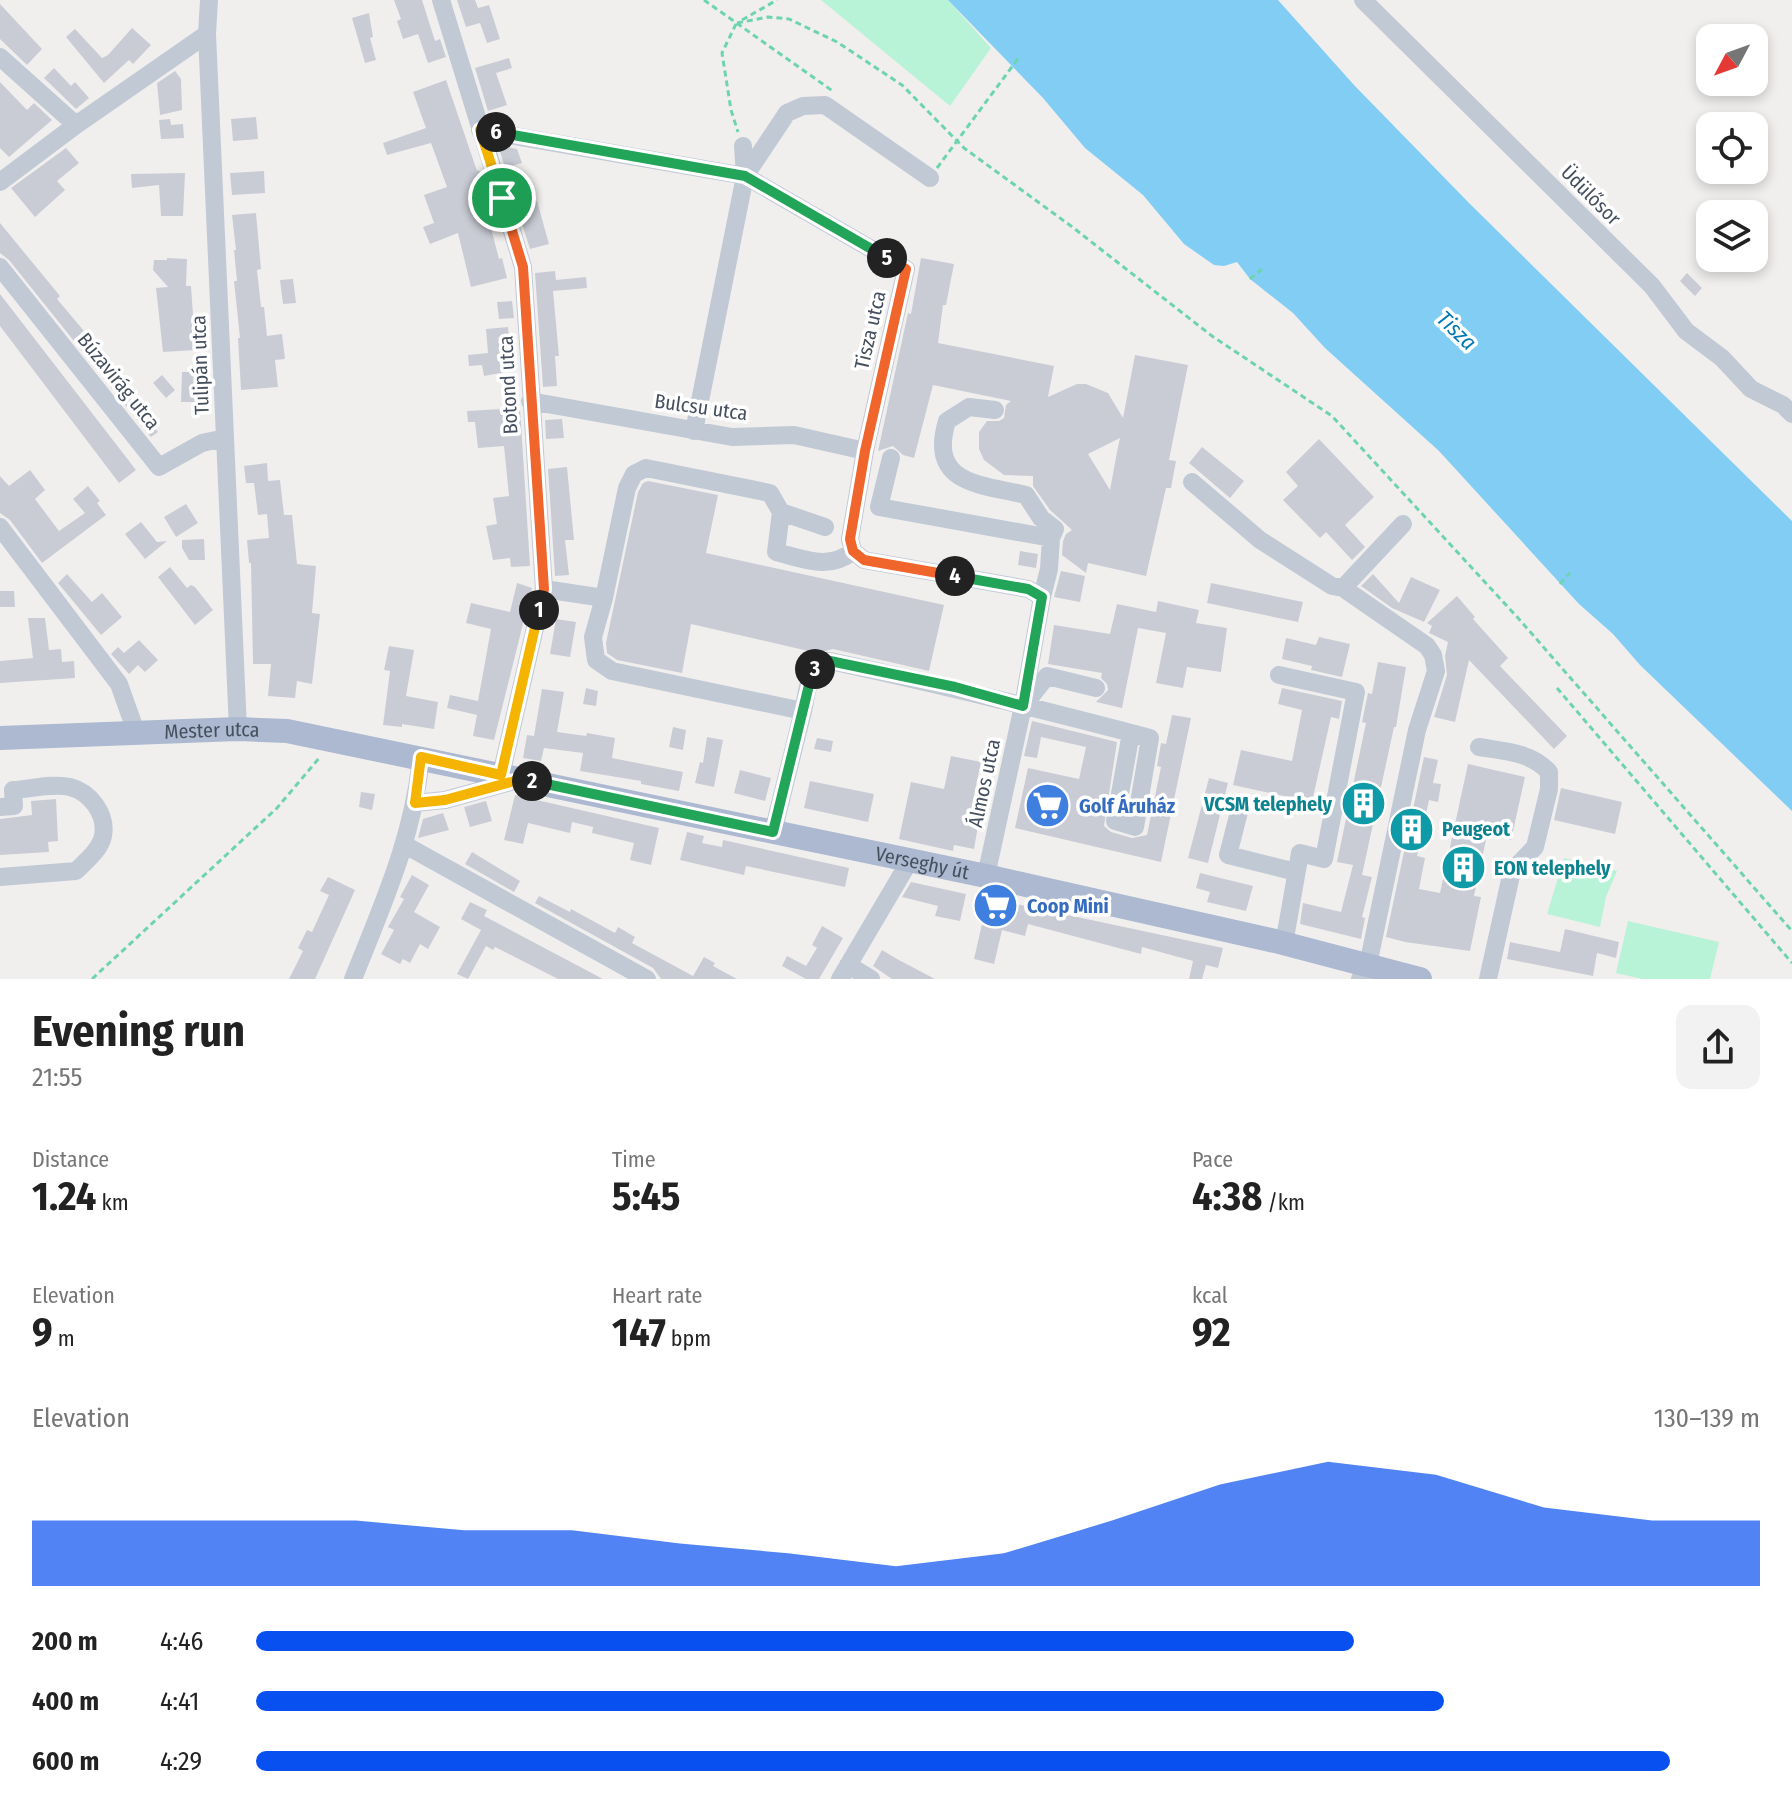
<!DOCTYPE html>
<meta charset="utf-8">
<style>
body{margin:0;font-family:"Fira Sans Condensed",sans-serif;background:#f2f2f2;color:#222;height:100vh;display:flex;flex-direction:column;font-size:30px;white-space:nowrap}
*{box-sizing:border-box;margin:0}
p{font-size:26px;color:#767676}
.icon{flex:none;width:44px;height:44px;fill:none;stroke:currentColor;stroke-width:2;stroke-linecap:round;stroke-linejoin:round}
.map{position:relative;height:979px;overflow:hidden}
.side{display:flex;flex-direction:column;background:#fff;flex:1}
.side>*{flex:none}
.needle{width:52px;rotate:229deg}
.controls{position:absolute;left:1696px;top:24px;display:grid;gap:16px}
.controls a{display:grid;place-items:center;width:72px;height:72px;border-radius:16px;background:#fff;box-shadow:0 4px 12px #0003;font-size:40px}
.pin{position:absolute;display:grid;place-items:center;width:68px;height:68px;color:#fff;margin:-34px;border:4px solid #fff;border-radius:50%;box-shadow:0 2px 8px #0007}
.km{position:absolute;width:40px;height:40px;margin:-20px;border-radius:50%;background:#222;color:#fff;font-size:22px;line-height:40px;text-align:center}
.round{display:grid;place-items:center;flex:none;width:84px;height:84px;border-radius:16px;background:#f2f2f2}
.summary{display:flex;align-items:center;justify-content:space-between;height:136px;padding:0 32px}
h1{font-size:44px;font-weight:700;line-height:60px}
.figures{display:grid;grid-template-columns:repeat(3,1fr);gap:12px;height:136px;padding:8px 32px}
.figures div{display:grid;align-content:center}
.figures b{font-size:40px;font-weight:700}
.figures small{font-size:22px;font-weight:400}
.figures p{font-size:22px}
.chart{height:224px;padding:16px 32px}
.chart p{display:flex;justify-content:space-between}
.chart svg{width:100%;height:144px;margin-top:8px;fill:#0950f1;opacity:.7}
ul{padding:0 32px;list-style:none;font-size:26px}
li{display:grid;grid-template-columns:128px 96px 1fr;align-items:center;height:60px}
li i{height:20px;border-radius:10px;background:#0950f1}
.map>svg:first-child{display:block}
.green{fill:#b9f3d7}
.water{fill:#82cdf4}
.building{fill:#caccd5;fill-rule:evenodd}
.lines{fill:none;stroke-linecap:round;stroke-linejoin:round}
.path{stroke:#6ed4af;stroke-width:3;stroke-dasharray:6 4;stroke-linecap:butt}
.minor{stroke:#c1c9d5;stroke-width:18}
.major{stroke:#acb9d0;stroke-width:24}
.path-bridge{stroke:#6ed4af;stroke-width:3;stroke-dasharray:6 4;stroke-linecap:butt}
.split-1-casing{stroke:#fff;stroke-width:16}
.split-2-casing{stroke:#fff;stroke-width:16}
.split-3-casing{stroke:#fff;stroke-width:16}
.split-4-casing{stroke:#fff;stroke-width:16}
.split-5-casing{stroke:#fff;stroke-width:16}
.split-6-casing{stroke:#fff;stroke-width:16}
.split-7-casing{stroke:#fff;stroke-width:16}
.split-1{stroke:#f0652b;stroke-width:10}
.split-2{stroke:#f5b400;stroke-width:10}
.split-3{stroke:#22a559;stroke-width:10}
.split-4{stroke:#22a559;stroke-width:10}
.split-5{stroke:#f0652b;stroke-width:10}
.split-6{stroke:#22a559;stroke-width:10}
.split-7{stroke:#f5b400;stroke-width:10}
.labels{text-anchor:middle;stroke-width:7;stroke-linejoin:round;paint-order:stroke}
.street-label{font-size:20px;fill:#454f5e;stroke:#fff}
.culture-label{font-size:20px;font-weight:bold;fill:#0d838f;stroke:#fff;text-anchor:start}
.shop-label{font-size:20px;font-weight:bold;fill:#366cbe;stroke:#fff;text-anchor:start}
.water-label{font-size:22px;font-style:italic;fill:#0078b6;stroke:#fff}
</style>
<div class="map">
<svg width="1792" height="979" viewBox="0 0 1792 979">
<rect width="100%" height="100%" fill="#f1efee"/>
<!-- green -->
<path class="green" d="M821,0H948L991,48L950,106Z
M1564,858L1617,871L1606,897L1600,927L1547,914Z
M1628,921L1719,942L1710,979H1642L1616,973Z"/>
<!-- water -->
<path class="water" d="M948,0H1278L1354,85L1469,203L1792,521V811L1640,665L1613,634L1579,604L1439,451L1325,348L1293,313L1250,279L1237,262L1224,266L1214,265L1184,244L1143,195L1085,148L1043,98Z"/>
<!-- building -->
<path class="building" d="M394,0H422L435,41L440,39L446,57L428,63L418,34L403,39L397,21L401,19Z
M457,0H475L478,8L489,5L500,39L487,43L480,23L466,27Z
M0,4L42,49L27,65L0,39Z
M369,13L373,37L370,38L376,60L365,63L352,18Z
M132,28L151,45L133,64L129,60L104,83L66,37L75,29L102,58L108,55Z
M509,58L512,68L496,73L507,105L488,111L475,68Z
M54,68L71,86L75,82L89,98L76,109L44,78Z
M175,71L181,79L182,110L160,115L157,83Z
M446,80L477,171L479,170L486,190L481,192L492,224H490L499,259L502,258L507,278L471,287L458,233L430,244L423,227L434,223L424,195L447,187L431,143L387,155L383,143L426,128L413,92Z
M0,82L27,110L34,103L52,120L9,157L0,148Z
M256,117L258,139L233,141L231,119Z
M170,119L171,125L183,124L184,138L161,139L159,120Z
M504,146L517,149L522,163L505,168L499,148Z
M66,148L79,163L57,181L65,190L35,217L11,188Z
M264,171L265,193L232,195L230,173Z
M185,173L183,216H161L159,185L132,188L131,174Z
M537,201L549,244L530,249L517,208Z
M256,213L261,269L257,270L261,307H264L267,336L282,334L285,359L275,360L278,387L241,390L238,338H240L234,281H237L234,250H236L232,215Z
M0,223L60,296L57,299L84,331L81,333L108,365L107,371H111L158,432L151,437L9,260L0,253Z
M167,258L187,259L186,286H191L193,315L197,314L196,350L163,352L156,288L168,287L153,270L154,260H167Z
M921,258L954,264L946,305H943L938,343L1054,366L1048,397L1077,384H1086L1108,393L1123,418L1135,355L1188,365L1169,460L1176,461L1171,488H1166L1146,576L1088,563L1086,573L1062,555L1063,541L1066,534L1072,530L1050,510L1033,486V476L1004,475L984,460L979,449V432L987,421H999L1004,418L1006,405L1011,401L933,385L914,458L903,455L893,446L878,451L908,313L911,314ZM1120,438L1117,452L1110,490L1088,454Z
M555,271L556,280L586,277L587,288L553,291L559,356H555L557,386L543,387L535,273Z
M1687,273L1702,288L1695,296L1680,281Z
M293,279L296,303L283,304L280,280Z
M0,294L136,470L119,483L0,326Z
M512,301L514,318L499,319L497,302Z
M508,327L510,346H507L511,371L484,376L482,365L469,366L468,355L488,353L486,329Z
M182,372H203V402H181Z
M162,375L175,390L166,398L153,383Z
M520,408L530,566L511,567L510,558L493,560L486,526L497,524L493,498L509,496L504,446L478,448L475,422H468L467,411Z
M562,419L564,438L546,439L545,420Z
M1319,439L1374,497L1345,525L1365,547L1352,560L1326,532L1320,538L1283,500L1298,486L1286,472Z
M1202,447L1244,481L1230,498L1189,463Z
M267,463L268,481L280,480L284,515H292L297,564L316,566L312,613L320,614L312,684L297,681L295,698L268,696L271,664H253L251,563H249L247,540L269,538L267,514L258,515L254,483H246L244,466Z
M567,467L574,540H565L569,575L555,576L548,469Z
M30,470L45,490L35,499L59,531L85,513L73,499L88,486L100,501L97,503L106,515L42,563L10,520L0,513V476L9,486Z
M648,481L718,495L706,553L944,605L929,671L833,649L817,653L691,624L682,673L617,660L607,653L606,643L638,492L643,483Z
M186,504L198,523L176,537L164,517Z
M141,522L157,542L167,541L145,559L125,534Z
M204,539L205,560H189L182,548V540Z
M1020,551L1038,554L1036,568L1018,565Z
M170,567L187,588L191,585L195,587L213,610L195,625L158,577Z
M1061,571L1085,576L1080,602L1054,597Z
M67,574L92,602L102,593L122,617L101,635L58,583Z
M1373,574L1399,603L1411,577L1440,590L1424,622L1392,608L1361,586Z
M517,583L532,588L494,740L473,736L477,715L447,708L450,695L478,701L491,629L466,623L471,603L510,612Z
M1211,583L1303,602L1298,622L1207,603Z
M0,591H14L15,607H0Z
M1457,596L1475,617L1473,619L1508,658L1500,666L1567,736L1554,749L1469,660L1455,722L1434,717L1447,675L1445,656L1448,642L1429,633L1432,626L1427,623Z
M1158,601L1199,610L1196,623L1227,628L1221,672L1187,667L1183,688L1156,683L1166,633L1138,628L1122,708L1096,702L1108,690L1107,684L1101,678L1102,673L1048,664L1054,625L1110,634L1117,604L1156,612Z
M28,618H45L49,650L61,649L62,662L74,661L75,678L0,683V661L33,658Z
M556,619L576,622L570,657L550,654Z
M1319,637L1350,644L1342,677L1311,670L1312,666L1282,659L1286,638L1316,645Z
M139,640L158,660L145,672L138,665L129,674L111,654L118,647L124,653Z
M389,646L414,650L406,696L438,702L434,729L402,724V727L383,725L390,671L384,670Z
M1378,662L1406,667L1396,727H1394L1362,875L1372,877L1362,917L1365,918L1361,939L1300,924L1303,903L1341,912L1353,865L1337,862L1366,723L1362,722L1368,693L1372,694Z
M586,688L598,691L596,706L583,704Z
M1282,688L1342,701L1339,719L1331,717L1312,802L1233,785L1241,750L1292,761L1302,710L1278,704Z
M542,689L564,692L557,732L586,736L587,733L615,738L612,758L683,772L679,791L641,784V781L580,771L583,753L544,748L541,761L523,758L527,735L534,736Z
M1172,715L1191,718L1161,862L1015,828L1028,768L1079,779L1086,747L1041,737L1037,758L1024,756L1032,721L1117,742L1104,826L1111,832L1132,838L1147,835L1161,767L1157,766L1161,743L1166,744Z
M673,727L686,730L683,750L669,747Z
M707,737L723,740L714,787L695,783L700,762L703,763Z
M817,738L833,741L831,752L814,749Z
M951,756L981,762L968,824L978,826L974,849L954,845L953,851L899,839L911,782L944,789Z
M1424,757L1438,760L1433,783L1441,784L1438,802L1429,800L1417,856L1425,858L1419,889L1440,893L1468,764L1525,777L1511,840L1487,835L1474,896L1481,897L1470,951L1405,942L1386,937Z
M740,770L771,778L765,801L734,793Z
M1209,778L1228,783L1208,863L1188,858Z
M810,781L874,794L868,822L804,808Z
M1561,788L1622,802L1615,834L1554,820Z
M361,792L375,794L372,810L359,807Z
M515,795L659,828L651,865L630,860L634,843L592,833L593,827L572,822L570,833L528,823L523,844L504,840Z
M56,799L58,841L48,842L49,852L0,855V819L32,815L31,801Z
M486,801L492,821L470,827L464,807Z
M443,813L449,830L418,838L423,819Z
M687,832L704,836L702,843L722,847L723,840L849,868L845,887L746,866L744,875L680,860Z
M472,852L520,881L514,892L465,864Z
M1200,873L1253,886L1246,911L1207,902L1210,892L1196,888Z
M412,875L429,885L414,912L440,927L428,949L420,944L410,963L403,959L400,964L381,954L394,930L388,927L404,899L400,897Z
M328,877L355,890L315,979H289L303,951L298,948L307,930L312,932L329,895L320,891Z
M911,882L966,894L960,921L935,916L938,906L902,897Z
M539,896L570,912L571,909L615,933L618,927L635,937L632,943L693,976L704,957L715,963L713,966L737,979H661L653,968L535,903Z
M988,898L1223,948L1218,968L1206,965L1202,979H1189L1193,961L1142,947L1141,954L1028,924L1025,936L1002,930L994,964L974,959Z
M470,902L487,910L484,916L603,979H558L495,947L493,950L486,946L468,979L457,974L481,930L461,919Z
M822,926L843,938L819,979H806L782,966L787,956L806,966L817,948L812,945Z
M1565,929L1619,942L1616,958L1597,953L1593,976L1507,959L1510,942L1560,952Z
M882,950L897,959L935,979H892L873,966Z"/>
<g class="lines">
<!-- path -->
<path class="path" d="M704,0L834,92
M742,20L777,0
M737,23L768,17L789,19L837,42L902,85L964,148L1071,226L1212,336L1332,416L1518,618L1792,931
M736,24L722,53L731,110L738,132
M1250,279L1262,269
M1560,584L1570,573
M1557,688L1792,963
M92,979L277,808L320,757"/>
<!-- minor -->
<path class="minor" d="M209,0L207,34L238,729
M441,0L523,267L544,589L501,775
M1363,0L1652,286L1686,331L1722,358L1751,389L1783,405L1792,414
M0,57L76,125
M480,130L745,176
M743,146L745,176L906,269L865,451L850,539L853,551L864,560L1028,589L1042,597L1023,706L986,876
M0,182L76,125L207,34
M0,267L159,467L202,443L225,438
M530,401L732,437L794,435L865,451
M995,410L969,407L947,421C928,484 979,484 1026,495L1041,518L1055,529L1051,538
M694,431L745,176L787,113L803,106L825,105L930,178
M891,458L879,507L1051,538L1049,569L1042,597
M1192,482L1260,540L1332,586L1343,588L1427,646L1433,655L1436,671L1417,730L1368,965L1360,979
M781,512L776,552C804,559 829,571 853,551
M0,527L119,684L136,732
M1343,588L1403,524
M544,589L604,598L593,637L596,660L612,671L803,711L773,832
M604,598L627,488L634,474L646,468L770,493L781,512L825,527
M1279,675L1356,692L1324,859L1300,853L1284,944
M1025,704L1047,676L1096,688
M803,711C808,690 807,667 830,661C938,684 1044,710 1150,738L1135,827L1115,821L1131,733
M1479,747C1504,751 1531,752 1549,772V789L1535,847L1512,871L1488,979
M415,803L445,800L518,780
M0,807L14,806L13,790C30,789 54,783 70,787C90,792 107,814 103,836C100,850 86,861 76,871L0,877
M1240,808L1228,855L1296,872
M405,845L647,979
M848,965L871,979
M353,979C382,906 414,836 421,757
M840,979L909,862"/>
<!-- major -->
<path class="major" id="s1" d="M0,738L238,729L287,731L986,876L1275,941L1420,979"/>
<!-- path-bridge -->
<path class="path-bridge" d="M937,168L1020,56"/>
</g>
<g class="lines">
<defs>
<path id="split-1" d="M502,198L523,267L544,589L539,610"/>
<path id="split-2" d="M532,781L522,779L445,800L415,803L421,757L501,775L539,610"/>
<path id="split-3" d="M532,781L773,832L812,673L815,669"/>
<path id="split-4" d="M815,669L819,664L830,661L955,687L1023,706L1042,597L1028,589L955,576"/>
<path id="split-5" d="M887,258L906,269L865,451L850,539L853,551L864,560L955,576"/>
<path id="split-6" d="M496,132L745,176L887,258"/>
<path id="split-7" d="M496,132L480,130L502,198"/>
</defs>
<!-- split-1 casing -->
<use href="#split-1" class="split-1-casing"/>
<!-- split-2 casing -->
<use href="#split-2" class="split-2-casing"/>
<!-- split-3 casing -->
<use href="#split-3" class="split-3-casing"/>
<!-- split-4 casing -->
<use href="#split-4" class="split-4-casing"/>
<!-- split-5 casing -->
<use href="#split-5" class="split-5-casing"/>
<!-- split-6 casing -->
<use href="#split-6" class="split-6-casing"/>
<!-- split-7 casing -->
<use href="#split-7" class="split-7-casing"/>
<!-- split-1 -->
<use href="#split-1" class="split-1"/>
<!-- split-2 -->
<use href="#split-2" class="split-2"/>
<!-- split-3 -->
<use href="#split-3" class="split-3"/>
<!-- split-4 -->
<use href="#split-4" class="split-4"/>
<!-- split-5 -->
<use href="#split-5" class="split-5"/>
<!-- split-6 -->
<use href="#split-6" class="split-6"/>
<!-- split-7 -->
<use href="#split-7" class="split-7"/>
</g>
<!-- icons -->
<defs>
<symbol id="building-disc" viewBox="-11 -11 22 22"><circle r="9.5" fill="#0f9aa8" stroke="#fff"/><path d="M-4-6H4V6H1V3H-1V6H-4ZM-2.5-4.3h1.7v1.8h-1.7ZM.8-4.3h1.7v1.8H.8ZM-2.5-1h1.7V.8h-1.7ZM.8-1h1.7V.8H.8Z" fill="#fff"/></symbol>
<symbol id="supermarket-disc" viewBox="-11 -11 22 22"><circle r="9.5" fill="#3f7fe0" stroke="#fff"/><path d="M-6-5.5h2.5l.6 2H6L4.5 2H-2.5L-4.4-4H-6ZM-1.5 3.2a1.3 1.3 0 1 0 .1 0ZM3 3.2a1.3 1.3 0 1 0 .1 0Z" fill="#fff"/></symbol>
</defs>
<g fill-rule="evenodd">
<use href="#building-disc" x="1338" y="778" width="51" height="51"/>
<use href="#supermarket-disc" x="1022" y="780" width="51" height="51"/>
<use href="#building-disc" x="1386" y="804" width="51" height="51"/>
<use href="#building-disc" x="1438" y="842" width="51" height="51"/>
<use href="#supermarket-disc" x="970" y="880" width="51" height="51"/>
</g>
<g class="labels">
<!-- street labels -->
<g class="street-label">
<text transform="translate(1591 195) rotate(45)" y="7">Üdülősor</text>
<text transform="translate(870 330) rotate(-77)" y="7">Tisza utca</text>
<text transform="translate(200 365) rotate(-92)" y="7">Tulipán utca</text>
<text transform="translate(119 381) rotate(51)" y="7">Búzavirág utca</text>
<text transform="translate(508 385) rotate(-93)" y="7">Botond utca</text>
<text transform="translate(701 407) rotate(8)" y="7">Bulcsu utca</text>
<text dy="7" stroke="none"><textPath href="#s1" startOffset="212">Mester utca</textPath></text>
<text transform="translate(984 783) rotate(-78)" y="7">Álmos utca</text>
<text dy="7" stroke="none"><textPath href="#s1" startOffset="936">Verseghy út</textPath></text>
</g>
<!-- culture labels -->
<g class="culture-label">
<text x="1332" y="811" text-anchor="end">VCSM telephely</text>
<text x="1442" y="836">Peugeot</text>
<text x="1494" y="875">EON telephely</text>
</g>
<!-- shop labels -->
<g class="shop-label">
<text x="1079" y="813">Golf Áruház</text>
<text x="1027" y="913">Coop Mini</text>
</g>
<!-- water labels -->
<g class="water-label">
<text transform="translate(1457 330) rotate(44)" y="8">Tisza</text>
</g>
</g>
</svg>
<div class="controls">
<a><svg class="needle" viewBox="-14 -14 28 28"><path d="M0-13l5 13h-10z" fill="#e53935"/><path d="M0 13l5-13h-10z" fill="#767676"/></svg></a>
<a><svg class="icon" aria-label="locate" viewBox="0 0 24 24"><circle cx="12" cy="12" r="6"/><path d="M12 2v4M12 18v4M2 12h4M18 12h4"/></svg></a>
<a><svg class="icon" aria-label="layers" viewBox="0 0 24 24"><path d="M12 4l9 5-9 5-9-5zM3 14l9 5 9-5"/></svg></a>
</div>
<div class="pin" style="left:502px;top:198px;background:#1e9e55"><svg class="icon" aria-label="arrive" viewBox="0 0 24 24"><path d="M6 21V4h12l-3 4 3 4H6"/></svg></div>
<b class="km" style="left:539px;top:610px">1</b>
<b class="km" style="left:532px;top:781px">2</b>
<b class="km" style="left:815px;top:669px">3</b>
<b class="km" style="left:955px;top:576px">4</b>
<b class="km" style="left:887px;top:258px">5</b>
<b class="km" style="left:496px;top:132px">6</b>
</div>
<section class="side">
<div class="summary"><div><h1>Evening run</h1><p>21:55</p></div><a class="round"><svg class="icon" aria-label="share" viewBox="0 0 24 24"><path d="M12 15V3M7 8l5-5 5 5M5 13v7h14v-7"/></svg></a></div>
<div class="figures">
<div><p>Distance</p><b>1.24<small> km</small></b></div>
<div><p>Time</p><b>5:45</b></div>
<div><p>Pace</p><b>4:38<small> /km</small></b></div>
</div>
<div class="figures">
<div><p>Elevation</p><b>9<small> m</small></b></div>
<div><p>Heart rate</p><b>147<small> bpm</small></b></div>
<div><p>kcal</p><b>92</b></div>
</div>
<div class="chart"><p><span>Elevation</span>130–139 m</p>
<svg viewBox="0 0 160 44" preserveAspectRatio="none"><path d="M0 44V24L10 24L20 24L30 24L40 27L50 27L60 31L70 34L80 38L90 34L100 24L110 13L120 6L130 10L140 20L150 24L160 24V44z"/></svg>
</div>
<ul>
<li><b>200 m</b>4:46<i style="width:73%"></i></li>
<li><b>400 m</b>4:41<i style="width:79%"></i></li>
<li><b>600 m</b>4:29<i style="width:94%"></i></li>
</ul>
</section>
